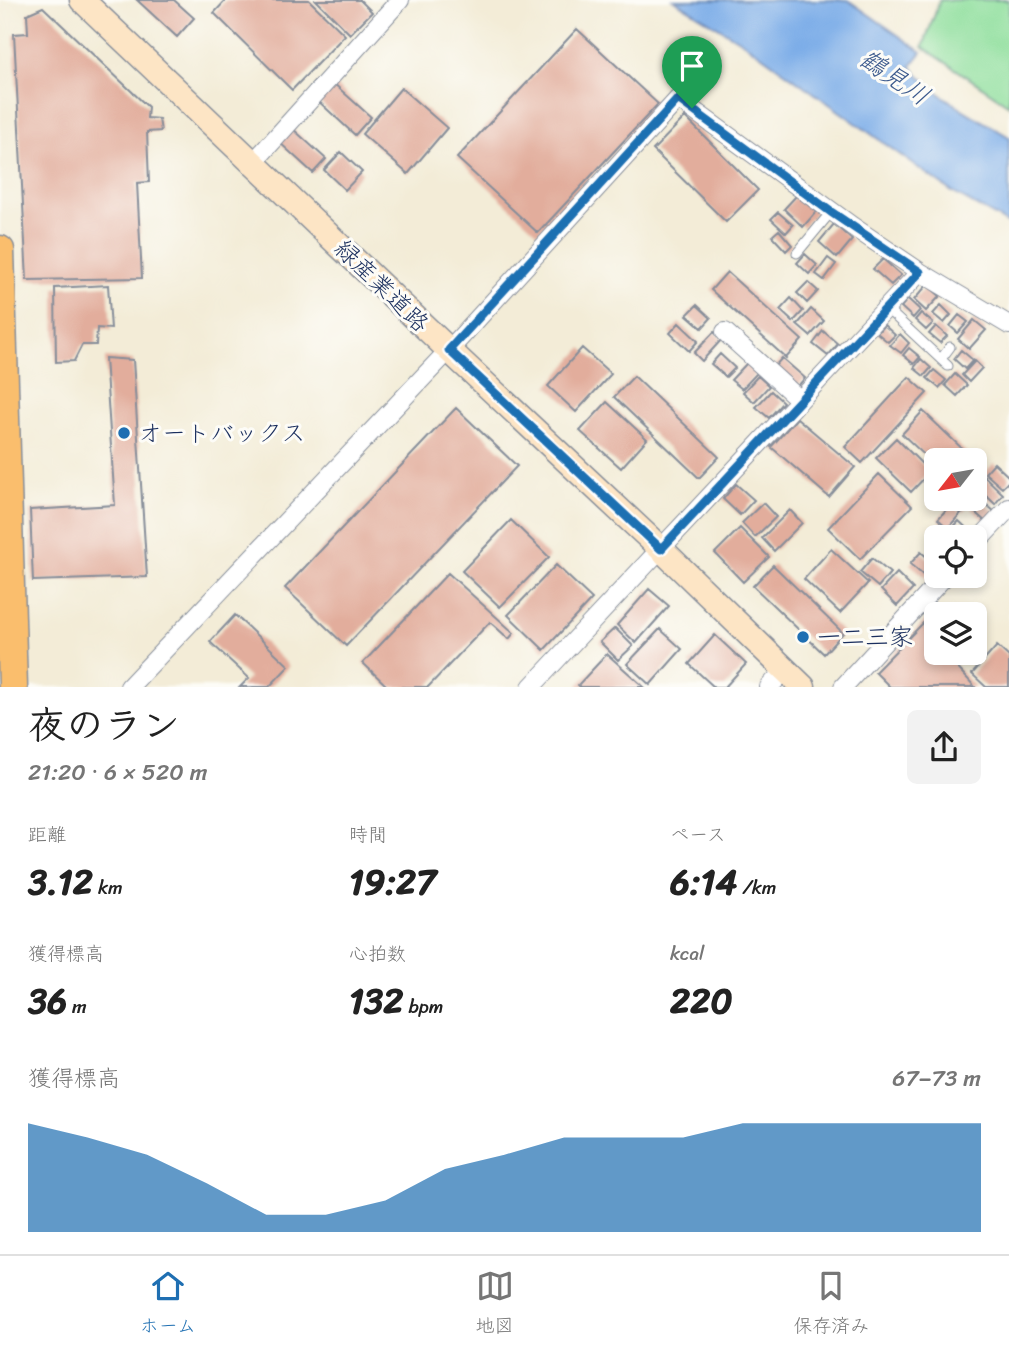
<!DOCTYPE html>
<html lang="ja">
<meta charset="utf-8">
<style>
body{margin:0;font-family:Sriracha,"Klee One",sans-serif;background:#f2f2f2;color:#222;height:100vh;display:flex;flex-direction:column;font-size:26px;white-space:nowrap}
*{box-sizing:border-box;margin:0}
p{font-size:23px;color:#767676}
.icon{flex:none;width:38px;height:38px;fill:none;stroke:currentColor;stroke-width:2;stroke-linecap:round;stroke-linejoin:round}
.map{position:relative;height:687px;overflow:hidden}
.panel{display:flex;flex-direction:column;background:#fff;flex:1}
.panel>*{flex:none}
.needle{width:46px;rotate:239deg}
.controls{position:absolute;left:924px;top:448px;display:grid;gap:14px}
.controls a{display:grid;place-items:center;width:63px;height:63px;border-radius:10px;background:#fff;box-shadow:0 4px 10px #0003;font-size:35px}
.pin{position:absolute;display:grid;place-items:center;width:60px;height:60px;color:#fff;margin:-72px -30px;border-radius:50% 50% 50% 0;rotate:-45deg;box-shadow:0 0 7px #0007}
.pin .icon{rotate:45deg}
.round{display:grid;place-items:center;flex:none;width:74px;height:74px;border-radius:10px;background:#f2f2f2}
.overview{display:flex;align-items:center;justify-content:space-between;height:119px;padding:0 28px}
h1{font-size:38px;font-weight:700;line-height:52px}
.stats{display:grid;grid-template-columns:repeat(3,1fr);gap:10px;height:119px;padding:7px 28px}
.stats div{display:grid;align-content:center}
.stats b{font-size:35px;font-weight:700}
.stats small{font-size:19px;font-weight:400}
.stats p{font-size:19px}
.chart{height:196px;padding:14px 28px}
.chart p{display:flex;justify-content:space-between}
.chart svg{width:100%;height:126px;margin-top:7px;fill:#1f6fb2;opacity:.7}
.tabs{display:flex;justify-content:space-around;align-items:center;height:98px;border-top:2px solid #e0e0e0;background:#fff;font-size:19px;color:#767676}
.tabs a{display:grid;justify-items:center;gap:4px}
.tabs .current{color:#1f6fb2}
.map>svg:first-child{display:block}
.green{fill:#90df9e;stroke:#56877e;stroke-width:2}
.water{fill:#7dade8;stroke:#4c6ea3;stroke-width:2}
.building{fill:#e2ad9c}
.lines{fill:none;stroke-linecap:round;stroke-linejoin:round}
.lane-casing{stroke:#878e9a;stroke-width:11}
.street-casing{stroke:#878e9a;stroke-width:20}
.secondary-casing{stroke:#878e9a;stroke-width:27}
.primary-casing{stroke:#878e9a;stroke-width:31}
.lane{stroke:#fff;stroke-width:9}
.street{stroke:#fff;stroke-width:18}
.secondary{stroke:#fde5c5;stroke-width:24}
.primary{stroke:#fabe6d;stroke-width:28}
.route-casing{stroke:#fff;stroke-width:14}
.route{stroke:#1f6fb2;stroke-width:9}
.poi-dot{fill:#1f6fb2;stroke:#fdfcf7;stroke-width:2.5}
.labels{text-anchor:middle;stroke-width:6;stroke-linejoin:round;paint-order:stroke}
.street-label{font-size:24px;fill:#1b2f5e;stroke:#fdfcf7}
.poi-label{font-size:24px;fill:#1b2f5e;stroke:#fdfcf7;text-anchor:start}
.water-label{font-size:26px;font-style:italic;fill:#3d5b8e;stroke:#fdfcf7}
</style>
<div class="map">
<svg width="1009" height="687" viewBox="0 0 1009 687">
<rect width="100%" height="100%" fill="#fdfcf7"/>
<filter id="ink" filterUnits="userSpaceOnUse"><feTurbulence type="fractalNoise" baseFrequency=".0143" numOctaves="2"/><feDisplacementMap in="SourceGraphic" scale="14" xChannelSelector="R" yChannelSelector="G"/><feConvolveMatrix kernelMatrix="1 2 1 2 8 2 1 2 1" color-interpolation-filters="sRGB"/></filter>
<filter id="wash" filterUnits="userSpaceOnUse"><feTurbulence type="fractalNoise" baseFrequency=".00686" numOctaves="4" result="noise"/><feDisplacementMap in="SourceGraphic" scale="28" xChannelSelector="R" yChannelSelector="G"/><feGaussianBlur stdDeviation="1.57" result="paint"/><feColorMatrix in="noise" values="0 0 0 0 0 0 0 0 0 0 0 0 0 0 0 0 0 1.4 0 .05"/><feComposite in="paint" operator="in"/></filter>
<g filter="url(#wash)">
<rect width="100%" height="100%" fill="#f3ecd7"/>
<!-- green -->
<path class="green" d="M940,0H1009V105L923,47Z"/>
<!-- water -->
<path class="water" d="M674,0H848L922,52L911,66C936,98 975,116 1009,137V224L952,192L747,45Z"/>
<g id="blocks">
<!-- building -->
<path class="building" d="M137,0H174L194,18L177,37Z
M226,0H309L345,35L292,90L214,13Z
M316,0H360L372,12L350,34Z
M43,7L148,107L147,118L159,119L161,131L147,132L149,182L137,183L142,278L27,280L14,34L28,33L27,14Z
M577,29L658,104L538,233L457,158Z
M332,82L371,117L355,135L316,99Z
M401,88L447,128L408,174L362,134Z
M685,117L758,190L726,222L653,150Z
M292,128L326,159L313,173L279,142Z
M341,152L362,172L345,190L324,170Z
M797,195L816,212L803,227L784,209Z
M778,212L793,225L786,233L771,219Z
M834,224L852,240L837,258L819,242Z
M779,230L792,245L786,251L772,236Z
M805,254L817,265L809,274L797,263Z
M828,258L836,264L824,280L816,274Z
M883,259L901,275L891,285L873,269Z
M727,272L802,340L786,358L711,290Z
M808,282L818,291L807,303L797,293Z
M108,285L111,329L97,328L96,345H82L74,361L56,362L55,288Z
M927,285L940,296L926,311L914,300Z
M791,298L803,311L793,322L780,310Z
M908,299L920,310L913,318L901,307Z
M697,305L711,318L702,328L687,315Z
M941,305L951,315L944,323L933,314Z
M811,309L824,321L810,336L797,325Z
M921,313L933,323L926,330L915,320Z
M959,315L968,322L958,333L950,326Z
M974,320L986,330L969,349L958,339Z
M679,323L698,341L689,351L670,333Z
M884,325L895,335L888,342L877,333Z
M936,326L947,336L940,343L929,334Z
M823,331L838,344L828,356L813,344Z
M714,332L722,339L702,361L694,353Z
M900,334L909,343L901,353L890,345Z
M582,348L611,374L576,412L548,386Z
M909,348L920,357L914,364L903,355Z
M961,350L973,360L965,369L954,359Z
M720,354L735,368L726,377L711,364Z
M105,358L133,360L147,577L33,581L30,510L115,505Z
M782,358L805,378L797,387L774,367Z
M921,359L931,368L924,376L914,368Z
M975,361L982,368L969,382L962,375Z
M747,363L757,373L742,389L731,380Z
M934,370L946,380L939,388L927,378Z
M955,374L967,385L957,396L945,385Z
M634,376L719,457L699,478L614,397Z
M758,376L769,386L754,402L743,392Z
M909,377L927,393L862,463L845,447Z
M771,391L783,402L769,418L756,407Z
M607,402L647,439L621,468L580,431Z
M456,408L517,466L346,646L285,588Z
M923,411L974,460H936V466L902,434Z
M797,418L855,467L829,497L771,447Z
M896,438L930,472L911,492L876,458Z
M994,463L1009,477V481L1002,488L985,473Z
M981,473L1003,494L995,504L975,485V480Z
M879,474L912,506L860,559L828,528Z
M736,484L754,500L740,515L723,499Z
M955,499H975L963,512L952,502Z
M980,499L995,512L986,522L971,509Z
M763,503L776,517L755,537L742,523Z
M951,504L961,513L948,528L938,519Z
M790,510L802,523L774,551L762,538Z
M511,520L549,557L500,607L462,571Z
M959,521L972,533L969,537H955L949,532Z
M740,528L769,557L743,582L715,553Z
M831,549L868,583L840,613L804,579Z
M921,552L936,565V574L930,581L910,564Z
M872,558L890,573L878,587L860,572Z
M556,565L592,599L544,650L508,615Z
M773,565L843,633L824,654L753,586Z
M448,573L514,633L509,639L490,622L428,687H388L363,663Z
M897,573L913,589L897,606L881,590Z
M649,589L669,606L636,643L617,625Z
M235,615L289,666L269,687H240L249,678L210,642Z
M927,619L936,629V653H961L963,655L954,664L975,687H890L875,672Z
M615,628L633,646L618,660L600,642Z
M660,629L682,649L650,685L627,664Z
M715,635L746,664L725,687H714L689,664Z
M997,646L1009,657V687H986L972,674Z
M607,654L644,687H580L578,685Z"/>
</g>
</g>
<g filter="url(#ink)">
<use href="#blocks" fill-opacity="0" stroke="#878e9a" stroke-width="2"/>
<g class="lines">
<defs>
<path id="lane" d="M797,253L831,212
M887,309L948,366
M941,359L950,347"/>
<path id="street" d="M253,163L400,0
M725,332L800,400
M975,544L1009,508
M129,687L449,350L678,99L852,226L920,272L1009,325
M531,687L920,272
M769,687L785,670
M843,687L945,576"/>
<path id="secondary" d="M82,0L449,350L661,549L803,687"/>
<path id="primary" d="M0,250L13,687"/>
</defs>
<!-- lane casing -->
<use href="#lane" class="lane-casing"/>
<!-- street casing -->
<use href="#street" class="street-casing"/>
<!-- secondary casing -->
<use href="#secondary" class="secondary-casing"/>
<!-- primary casing -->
<use href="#primary" class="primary-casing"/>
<!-- lane -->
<use href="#lane" class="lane"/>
<!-- street -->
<use href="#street" class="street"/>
<!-- secondary -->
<use href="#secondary" class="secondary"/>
<!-- primary -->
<use href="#primary" class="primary"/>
</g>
</g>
<g class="lines" filter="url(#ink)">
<defs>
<path id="route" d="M678,99L831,212L920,272L661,549L449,350Z"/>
</defs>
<!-- route casing -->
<use href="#route" class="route-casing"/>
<!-- route -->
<use href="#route" class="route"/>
</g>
<!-- markers -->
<g class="poi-dot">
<circle cx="124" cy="433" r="7"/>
<circle cx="803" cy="637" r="7"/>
</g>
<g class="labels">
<!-- street labels -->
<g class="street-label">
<text transform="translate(382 286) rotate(44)" y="8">緑産業道路</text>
</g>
<!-- poi labels -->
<g class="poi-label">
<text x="138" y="441">オートバックス</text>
<text x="817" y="645">一二三家</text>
</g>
<!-- water labels -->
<g class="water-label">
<text transform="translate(895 77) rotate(34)" y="9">鶴見川</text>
</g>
</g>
</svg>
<div class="controls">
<a><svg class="needle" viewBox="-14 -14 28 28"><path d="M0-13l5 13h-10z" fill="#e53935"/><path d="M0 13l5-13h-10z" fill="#767676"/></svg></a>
<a><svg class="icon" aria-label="locate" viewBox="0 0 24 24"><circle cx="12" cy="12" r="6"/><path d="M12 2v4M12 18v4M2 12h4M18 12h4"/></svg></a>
<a><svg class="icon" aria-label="layers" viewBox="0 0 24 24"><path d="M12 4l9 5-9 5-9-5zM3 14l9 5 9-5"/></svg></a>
</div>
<div class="pin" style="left:692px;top:108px;background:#1e9e55"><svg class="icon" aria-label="arrive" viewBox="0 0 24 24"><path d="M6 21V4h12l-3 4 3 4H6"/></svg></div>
</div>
<section class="panel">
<div class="overview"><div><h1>夜のラン</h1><p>21:20 · 6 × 520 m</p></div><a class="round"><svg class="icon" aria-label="share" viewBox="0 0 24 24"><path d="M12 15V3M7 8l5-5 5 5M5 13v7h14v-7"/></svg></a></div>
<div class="stats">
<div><p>距離</p><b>3.12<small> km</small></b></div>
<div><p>時間</p><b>19:27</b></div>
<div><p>ペース</p><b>6:14<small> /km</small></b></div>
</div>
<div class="stats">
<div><p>獲得標高</p><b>36<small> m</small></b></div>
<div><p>心拍数</p><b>132<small> bpm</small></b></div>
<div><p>kcal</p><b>220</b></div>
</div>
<div class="chart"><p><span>獲得標高</span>67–73 m</p>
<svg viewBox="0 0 160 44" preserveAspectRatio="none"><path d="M0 44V6L10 11L20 17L30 27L40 38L50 38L60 33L70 22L80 17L90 11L100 11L110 11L120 6L130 6L140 6L150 6L160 6V44z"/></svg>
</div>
</section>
<nav class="tabs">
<a class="current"><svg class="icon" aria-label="home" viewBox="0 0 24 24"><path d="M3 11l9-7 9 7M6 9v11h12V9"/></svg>ホーム</a>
<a><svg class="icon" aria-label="map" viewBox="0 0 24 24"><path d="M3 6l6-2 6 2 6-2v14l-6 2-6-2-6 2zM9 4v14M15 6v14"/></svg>地図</a>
<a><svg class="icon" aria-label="saved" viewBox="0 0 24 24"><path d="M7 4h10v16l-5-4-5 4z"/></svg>保存済み</a>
</nav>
